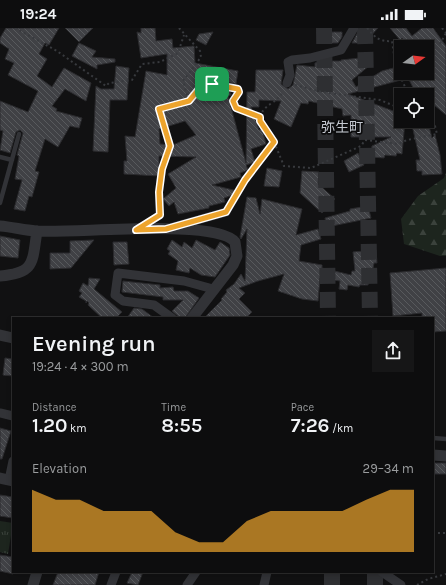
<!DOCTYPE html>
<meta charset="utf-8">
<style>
body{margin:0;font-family:Karla,"Noto Sans JP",sans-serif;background:#161617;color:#f1f3f6;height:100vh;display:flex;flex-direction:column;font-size:15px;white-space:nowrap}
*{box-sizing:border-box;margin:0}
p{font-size:13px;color:#9a9c9e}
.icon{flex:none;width:22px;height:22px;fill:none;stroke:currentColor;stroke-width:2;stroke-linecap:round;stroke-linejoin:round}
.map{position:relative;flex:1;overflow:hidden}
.drawer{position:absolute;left:12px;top:289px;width:422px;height:256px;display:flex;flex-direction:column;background:#0d0d0e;border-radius:0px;box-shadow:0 2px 6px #0003,0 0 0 1px #2d2d2e}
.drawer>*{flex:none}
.needle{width:26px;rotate:75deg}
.fabs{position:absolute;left:394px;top:12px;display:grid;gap:8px}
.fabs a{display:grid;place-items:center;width:40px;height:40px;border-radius:0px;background:#0d0d0e;box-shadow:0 2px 6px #0003,0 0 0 1px #2d2d2e;font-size:20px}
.pin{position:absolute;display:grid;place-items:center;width:34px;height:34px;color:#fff;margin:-17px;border-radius:8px;box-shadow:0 2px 6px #0006}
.round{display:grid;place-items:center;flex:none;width:42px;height:42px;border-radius:0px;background:#161617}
.summary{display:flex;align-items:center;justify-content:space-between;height:68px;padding:0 20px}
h1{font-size:22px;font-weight:600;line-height:30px}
.figures{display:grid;grid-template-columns:repeat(3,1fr);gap:6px;height:68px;padding:4px 20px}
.figures div{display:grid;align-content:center}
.figures b{font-size:20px;font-weight:600}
.figures small{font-size:11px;font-weight:400}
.figures p{font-size:11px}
.chart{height:112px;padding:8px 20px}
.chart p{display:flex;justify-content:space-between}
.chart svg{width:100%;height:72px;margin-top:4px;fill:#eda42d;opacity:.7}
.status{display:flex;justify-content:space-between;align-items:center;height:28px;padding:0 20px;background:#0d0d0e;direction:ltr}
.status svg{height:11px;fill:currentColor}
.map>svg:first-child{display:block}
.forest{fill:url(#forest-firs)}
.park{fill:url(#park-tufts)}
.building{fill:url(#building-back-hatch);stroke:#2b2b2e;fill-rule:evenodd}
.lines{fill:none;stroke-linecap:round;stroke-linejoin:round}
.motorway-tunnel{stroke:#2e2f32;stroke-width:16;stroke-dasharray:16 8;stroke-linecap:butt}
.path{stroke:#383a3e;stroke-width:2;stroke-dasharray:2 3;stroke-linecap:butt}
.service{stroke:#323337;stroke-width:4.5}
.minor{stroke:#323337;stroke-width:9}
.tertiary{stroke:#323337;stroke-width:11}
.route-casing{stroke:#fff;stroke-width:8}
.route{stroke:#eda42d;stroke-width:5}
.labels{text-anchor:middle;stroke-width:3.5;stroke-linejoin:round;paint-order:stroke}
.quarter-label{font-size:14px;fill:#c3c7cf;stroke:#0c0c0d}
</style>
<div class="status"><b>19:24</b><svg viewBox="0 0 49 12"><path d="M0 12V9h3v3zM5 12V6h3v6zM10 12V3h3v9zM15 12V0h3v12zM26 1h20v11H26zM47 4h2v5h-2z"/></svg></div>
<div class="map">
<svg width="446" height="557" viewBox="0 0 446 557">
<defs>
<pattern id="forest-firs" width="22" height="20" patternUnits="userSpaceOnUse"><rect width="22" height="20" fill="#1d251e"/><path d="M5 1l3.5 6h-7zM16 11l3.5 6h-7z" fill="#3b423c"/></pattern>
<pattern id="park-tufts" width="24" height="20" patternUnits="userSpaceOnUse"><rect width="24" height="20" fill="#1d251e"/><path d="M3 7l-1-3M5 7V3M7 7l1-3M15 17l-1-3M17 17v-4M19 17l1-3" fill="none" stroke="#3b423c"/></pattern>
<pattern id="building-back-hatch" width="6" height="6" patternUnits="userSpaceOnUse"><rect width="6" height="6" fill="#404145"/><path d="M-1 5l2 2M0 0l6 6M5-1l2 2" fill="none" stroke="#585a5d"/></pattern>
</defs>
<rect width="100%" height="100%" fill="#111112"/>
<!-- forest -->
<path class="forest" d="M446,145V228H440L404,216L401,191L418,168L444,150Z"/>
<!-- park -->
<path class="park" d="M0,493L13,495L8,526L0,524Z"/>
<!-- building -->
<path class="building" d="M6,0H59L49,17L45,15L39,26L47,31L37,48L52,59L64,40L91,55L86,73L65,61L52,78L57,81L56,83L82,90L79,100L70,98L58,119L45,111L35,143L39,144L32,169L29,168L25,183L14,181L22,152L15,151L19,128L17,127L23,105L20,102L16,104L10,125L0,122L3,103L0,102V73L28,84L38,63L8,47L14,35L5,31L9,21L0,15V10Z
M65,0H93L79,14Z
M141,0H155L156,13L172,11L173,20L194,18L195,35L238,43L236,56L227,54L231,67L228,68L246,135L247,64H255L256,42H283L281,56L288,61L293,57L297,37L315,39V35L324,33H341V32L370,29V37L352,52L356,59L382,43L401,38V52L348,66L401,86V93H405L402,126L397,125L396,128L385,127L384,130L371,129L372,118L391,109H351V87L343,88L342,81L309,73L308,76L301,75L291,99L274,91L281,73L259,72V79H251L259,102L262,101L266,116L251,121L255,134L246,137L248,142L240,145L241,149L212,157L242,164L224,170L225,174L209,178V180L178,186L174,174L169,178L163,171L176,160L168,146L196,129L159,128V148L124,146V133H127L125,108L135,109L146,43L167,47V26L141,30L137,4L141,5ZM185,93L196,107L173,117L160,116L159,101Z
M360,0H378L368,11V15H352Z
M390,0H406L412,8L422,0H433L446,18V87L427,71V67H417L407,48L412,45H427V19H410L402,10L400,12Z
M213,4L206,17L196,12L199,6Z
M324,4H342V9L338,15H324Z
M79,15L96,23L92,29L115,31V34L97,37V41L72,28Z
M116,38L129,40L127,72H110L108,124L93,123L96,58L101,61H114Z
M411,93H423L425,99L429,98L432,110L435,107L440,127L442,146L422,147V143H417L416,132H420Z
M358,125L364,137L349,144L344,133Z
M267,140L282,143L279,159L264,158Z
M302,143L319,144L318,156L335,171L322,185L300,165Z
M247,169L256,170L260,186L262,171L302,181L296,207L318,201L321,211L301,217L299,233L322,237V240L351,247L352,243H355L353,224L376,222L377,235H374L371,252L369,251L368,257H360L359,259L348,257L347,262L339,261L340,253L320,250L318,273L302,271L278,263L284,246L258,253L239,260L245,265L239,271L252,284L246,290H204L222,272L221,271L227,264L226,262L234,256L241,246L245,253L247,201L241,211L240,209Z
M368,178L371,190L327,199L325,190L350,183V181Z
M0,208L20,212L18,230L0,228Z
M94,212L71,240L50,241V225H70V213Z
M172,212L182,219L184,214L192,220L196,212L215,222L220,214L229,220L230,227L215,249L201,247L190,240L189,245L176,242L178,233L168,226L170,223L167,221Z
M113,214H127L129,236L114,237Z
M446,240V303L433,304V290H422V285L393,288L390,245Z
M89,250L100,251L94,261L122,284L116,290H102L88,277L89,275L87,273L86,275V273L79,269L82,265L79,263L83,255L88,258Z
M123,253L160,257V260L173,259L174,263H188L199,270L185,290H180L172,283L183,272H163V269L122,264Z
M134,280L142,281L154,290H127Z
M5,330L13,331V348L3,347Z
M0,400L11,403L2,431H0Z
M433,435H446V446H433Z
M0,467L13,469V490L0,488Z
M0,527L13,529V546L0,543Z
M58,544H99L95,557H53Z
M132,544H143L138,557L127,555Z"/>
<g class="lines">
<!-- motorway-tunnel -->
<path class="motorway-tunnel" d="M324,0L328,290
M365,0L370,290
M332,544V557
M375,544V557"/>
<!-- path -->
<path class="path" d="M15,0L57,23L106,58L109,55L132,52L142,36L160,34L178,25L184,7
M179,0L200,23L201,29L183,53L189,73
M367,0C375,9 379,14 392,13L396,40L409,67
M442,0L446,5
M440,16L446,5
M295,57L322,64L380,72L397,79L401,78
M274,114L284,138L311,140L361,118L365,112L398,116L407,112L437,106L435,98L426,93
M230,176L245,152L274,114C264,98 251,88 272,75C277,71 280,69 283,64
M156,189L160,187L159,165L163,141L170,118L159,81L189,73L198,62L206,57L212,56L238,61L239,64L233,73L236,80L259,89
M433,505H446
M417,557L428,551L446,546"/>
<!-- service -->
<path class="service" d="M0,129L12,132
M0,175L19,106
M433,410L446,411"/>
<!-- minor -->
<path class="minor" d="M287,55L290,47L288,34L292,32L310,30L341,22L354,0
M173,199L226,184
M172,290L154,277L123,273L115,267L118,245L184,253L213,261
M0,385L13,388
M9,452L13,433
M382,544L401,557
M111,557L116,544
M187,557L196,544
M264,557L267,544"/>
<!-- tertiary -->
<path class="tertiary" d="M0,198C12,199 24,202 36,203C72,206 216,190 235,214L237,228L233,237L192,290
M0,248C36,245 32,234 37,203
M0,307L13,310
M433,427L446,428
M0,450L13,453
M33,557L37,544"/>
</g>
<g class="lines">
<defs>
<path id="route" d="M212,56L238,61L239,64L233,73L236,80L260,89V93L274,114L245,152L226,184L166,201L136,202L160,187L159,164L162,141L170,118L159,81L189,73L198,62Z"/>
</defs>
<!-- route casing -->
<use href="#route" class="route-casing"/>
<!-- route -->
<use href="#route" class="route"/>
</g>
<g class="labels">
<!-- quarter labels -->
<g class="quarter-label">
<text x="342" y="104">弥生町</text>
</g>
</g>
</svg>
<div class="fabs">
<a><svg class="needle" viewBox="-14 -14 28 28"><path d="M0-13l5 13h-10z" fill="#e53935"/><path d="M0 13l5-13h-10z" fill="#9a9c9e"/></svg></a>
<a><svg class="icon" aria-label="locate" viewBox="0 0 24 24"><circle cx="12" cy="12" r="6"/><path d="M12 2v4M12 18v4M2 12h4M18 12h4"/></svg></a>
</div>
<div class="pin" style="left:212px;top:56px;background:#1e9e55"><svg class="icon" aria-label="arrive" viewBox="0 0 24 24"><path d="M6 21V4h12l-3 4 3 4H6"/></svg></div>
<section class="drawer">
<div class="summary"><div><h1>Evening run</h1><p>19:24 · 4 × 300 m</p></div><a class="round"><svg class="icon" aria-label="share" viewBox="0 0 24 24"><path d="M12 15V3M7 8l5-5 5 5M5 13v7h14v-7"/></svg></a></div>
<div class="figures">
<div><p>Distance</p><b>1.20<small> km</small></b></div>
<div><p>Time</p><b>8:55</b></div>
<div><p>Pace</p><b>7:26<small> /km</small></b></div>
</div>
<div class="chart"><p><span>Elevation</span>29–34 m</p>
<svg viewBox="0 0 160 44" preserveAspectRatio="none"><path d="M0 44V6L10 12L20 12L30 19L40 19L50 19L60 32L70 38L80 38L90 25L100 19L110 19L120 19L130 19L140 12L150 6L160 6V44z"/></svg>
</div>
</section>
</div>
